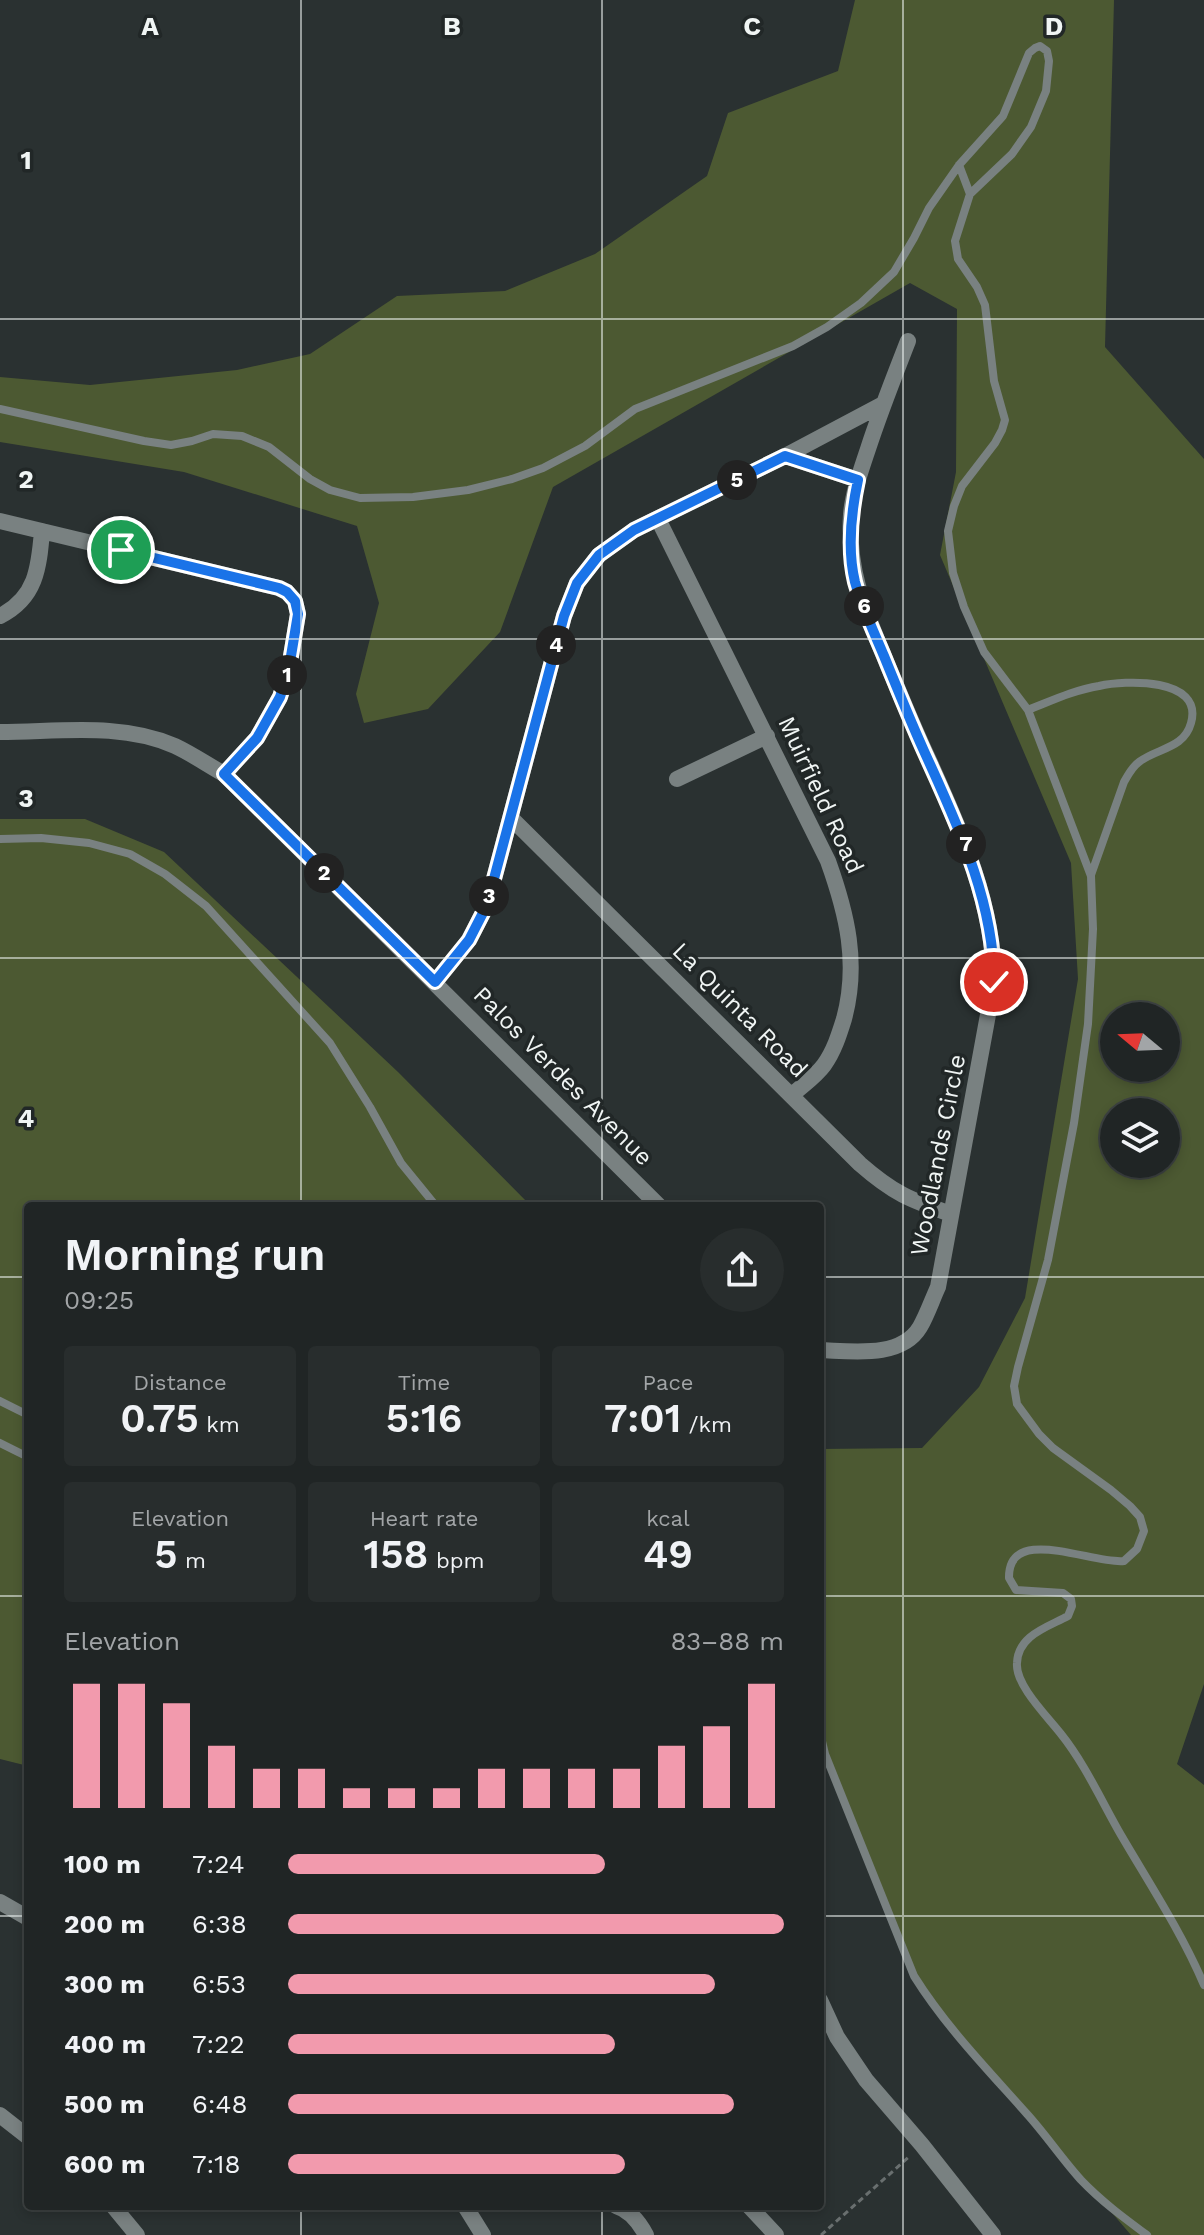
<!DOCTYPE html>
<meta charset="utf-8">
<style>
body{margin:0;font-family:"Work Sans",sans-serif;background:#282d2d;color:#f1f3f6;height:100vh;display:flex;flex-direction:column;font-size:30px;white-space:nowrap}
*{box-sizing:border-box;margin:0}
p{font-size:26px;color:#a2a5a7}
.icon{flex:none;width:44px;height:44px;fill:none;stroke:currentColor;stroke-width:2;stroke-linecap:round;stroke-linejoin:round}
.map{position:relative;flex:1;overflow:hidden}
.sheet{position:absolute;left:24px;top:1202px;width:800px;height:1008px;display:flex;flex-direction:column;background:#202525;border-radius:8px;box-shadow:0 4px 12px #0003,0 0 0 2px #3d4242}
.sheet>*{flex:none}
.needle{width:52px;rotate:289deg}
.buttons{position:absolute;left:1100px;top:1002px;display:grid;gap:16px}
.buttons a{display:grid;place-items:center;width:80px;height:80px;border-radius:50%;background:#202525;box-shadow:0 4px 12px #0003,0 0 0 2px #3d4242;font-size:40px}
.pin{position:absolute;display:grid;place-items:center;width:68px;height:68px;color:#fff;margin:-34px;border:4px solid #fff;border-radius:50%;box-shadow:0 2px 8px #0007}
.km{position:absolute;width:40px;height:40px;margin:-20px;border-radius:50%;background:#222;color:#fff;font-size:22px;line-height:40px;text-align:center}
.round{display:grid;place-items:center;flex:none;width:84px;height:84px;border-radius:42px;background:#282d2d}
.summary{display:flex;align-items:center;justify-content:space-between;height:136px;padding:0 40px}
h1{font-size:44px;font-weight:600;line-height:60px}
.stats{display:grid;grid-template-columns:repeat(3,1fr);gap:12px;height:136px;padding:8px 40px}
.stats div{display:grid;align-content:center;border-radius:8px;background:#282d2d;text-align:center}
.stats b{font-size:40px;font-weight:600}
.stats small{font-size:22px;font-weight:400}
.stats p{font-size:22px}
.chart{height:224px;padding:16px 40px}
.chart p{display:flex;justify-content:space-between}
.chart svg{width:100%;height:144px;margin-top:8px;stroke:#f29aad;stroke-width:6}
ul{padding:0 40px;list-style:none;font-size:26px}
li{display:grid;grid-template-columns:128px 96px 1fr;align-items:center;height:60px}
li i{height:20px;border-radius:10px;background:#f29aad}
.map>svg:first-child{display:block}
.green{fill:#4c5932;fill-rule:evenodd}
.lines{fill:none;stroke-linecap:round;stroke-linejoin:round}
.path{stroke:#696f6f;stroke-width:3;stroke-dasharray:6 4;stroke-linecap:butt}
.lane{stroke:#798181;stroke-width:8}
.street{stroke:#798181;stroke-width:16}
.route-casing{stroke:#fff;stroke-width:16}
.route{stroke:#1a73e8;stroke-width:10}
.grid{fill:none;stroke:#f0f5f4;stroke-width:2;stroke-opacity:0.55}
.labels{text-anchor:middle;stroke-width:7;stroke-linejoin:round;paint-order:stroke}
.street-label{font-size:24px;fill:#f0f5f4;stroke:#212727}
.grid-label{font-size:26px;text-anchor:middle;font-weight:bold;fill:#f0f5f4;stroke:#212727;stroke-width:7;stroke-linejoin:round;paint-order:stroke}
</style>
<div class="map">
<svg width="1204" height="2235" viewBox="0 0 1204 2235">
<rect width="100%" height="100%" fill="#2a3131"/>
<!-- green -->
<path class="green" d="M855,0H1114L1105,347L1204,459V1684L1177,1764L1204,1785V2235H1131L917,1986L820,1742V1449L922,1448L979,1387L1025,1298L1078,979L1071,863L940,555L956,472L957,309L910,283L553,487L500,632L428,709L364,723L356,694L379,603L357,526L184,472L0,442V377L90,385L237,370L310,354L397,296L505,291L595,254L707,176L728,113L838,71ZM1114,1016H1166V1068H1114ZM1114,1112H1166V1164H1114Z
M0,819H85L164,852L398,1072L531,1206H28V1766L0,1759Z"/>
<g class="lines">
<!-- path -->
<path class="path" d="M821,2235L910,2156"/>
<!-- lane -->
<path class="lane" d="M959,165L970,194
M0,409L144,441L171,445L192,441L213,434L242,436L269,447L310,479L330,490L360,498L413,497L468,490L512,479L543,468L585,446L635,409L793,346L827,327L861,303L894,272L914,238L929,208L959,165L1003,116L1029,53L1035,48L1040,46L1047,51L1049,61L1046,91L1031,127L1012,154L970,194L955,241L958,259L977,287L985,305L994,381L1005,420L1002,430L995,443L962,486L954,506L948,531L953,573L964,607L984,652L1028,710L1091,876L1093,929L1088,1024L1074,1123L1048,1260L1018,1367L1014,1386L1017,1404L1039,1434L1053,1448L1111,1490L1130,1506L1140,1517L1144,1531L1137,1549L1124,1561C1094,1565 1008,1523 1009,1578L1016,1590L1063,1593L1071,1599L1072,1606L1068,1616C1048,1627 1018,1635 1017,1663C1015,1685 1048,1717 1061,1734C1085,1764 1102,1802 1121,1835C1149,1883 1182,1933 1204,1985
M1028,710C1051,701 1074,690 1099,686C1124,680 1204,677 1191,723C1184,749 1157,748 1139,762C1132,767 1128,775 1124,782L1091,875
M0,839L41,838L89,843L130,854L165,874L206,906L330,1043L370,1107L401,1163L436,1206
M0,1401L28,1415
M0,1443L28,1457
M820,1733L825,1754L914,1976C946,2027 987,2069 1027,2114C1046,2135 1062,2159 1081,2180C1101,2201 1124,2218 1147,2235"/>
<!-- street -->
<path class="street" d="M785,456L858,480
M658,519L828,861C847,914 859,963 844,1019C839,1035 834,1051 824,1065C816,1076 803,1085 792,1095
M0,521L279,588L287,592L295,601L298,614L289,668L280,697L257,738L224,774
M0,616C36,598 39,568 42,531
M0,732C58,732 121,722 175,746C192,754 208,765 224,774L659,1206
M677,779L767,736
M511,818L860,1164C893,1193 910,1200 951,1214
M435,982L469,940L487,905L564,616L577,583L599,555L634,530L785,456L883,404
M820,1350C851,1351 901,1359 920,1327C927,1315 932,1300 938,1287L994,982C994,902 959,827 927,756C913,726 901,696 888,666C866,612 847,574 851,514C853,492 861,470 868,449C880,412 894,377 908,341
M0,1902L28,1918
M820,2000L837,2037L866,2080L922,2145L993,2235
M0,2115L28,2137
M113,2206L137,2235
M465,2206L483,2235
M616,2206C630,2210 639,2222 646,2235
M749,2206L776,2235"/>
</g>
<g class="lines">
<defs>
<path id="route" d="M121,550L279,588L287,592L295,601L298,614L289,668L280,697L257,738L224,774L435,982L469,940L487,905L564,616L577,583L599,555L634,530L785,456L858,480C851,513 847,549 855,582C862,607 874,632 884,656C897,688 910,720 924,751C957,824 994,900 994,982"/>
</defs>
<!-- route casing -->
<use href="#route" class="route-casing"/>
<!-- route -->
<use href="#route" class="route"/>
</g>
<!-- grid -->
<path class="grid" d="M301,0V1206M602,0V1206M903,0V2235M0,319H1204M0,639H1204M0,958H1204M0,1277H28M820,1277H1204M0,1596H28M820,1596H1204M0,1916H28M820,1916H1204M301,2206V2235M602,2206V2235"/>
<g class="labels">
<!-- street labels -->
<g class="street-label">
<text transform="translate(821 795) rotate(65)" y="8">Muirfield Road</text>
<text transform="translate(740 1010) rotate(45)" y="8">La Quinta Road</text>
<text transform="translate(563 1076) rotate(45)" y="8">Palos Verdes Avenue</text>
<text transform="translate(938 1155) rotate(-79)" y="8">Woodlands Circle</text>
</g>
</g>
<g class="grid-label">
<text x="150" y="35">A</text>
<text x="452" y="35">B</text>
<text x="752" y="35">C</text>
<text x="1054" y="35">D</text>
<text x="26" y="169">1</text>
<text x="26" y="488">2</text>
<text x="26" y="807">3</text>
<text x="26" y="1127">4</text>
</g>
</svg>
<div class="buttons">
<a><svg class="needle" viewBox="-14 -14 28 28"><path d="M0-13l5 13h-10z" fill="#e53935"/><path d="M0 13l5-13h-10z" fill="#a2a5a7"/></svg></a>
<a><svg class="icon" aria-label="layers" viewBox="0 0 24 24"><path d="M12 4l9 5-9 5-9-5zM3 14l9 5 9-5"/></svg></a>
</div>
<div class="pin" style="left:121px;top:550px;background:#1e9e55"><svg class="icon" aria-label="arrive" viewBox="0 0 24 24"><path d="M6 21V4h12l-3 4 3 4H6"/></svg></div>
<div class="pin" style="left:994px;top:982px;background:#d93025"><svg class="icon" aria-label="check" viewBox="0 0 24 24"><path d="M5 12l5 5 9-10"/></svg></div>
<b class="km" style="left:287px;top:675px">1</b>
<b class="km" style="left:324px;top:873px">2</b>
<b class="km" style="left:489px;top:896px">3</b>
<b class="km" style="left:556px;top:645px">4</b>
<b class="km" style="left:737px;top:480px">5</b>
<b class="km" style="left:864px;top:606px">6</b>
<b class="km" style="left:966px;top:844px">7</b>
<section class="sheet">
<div class="summary"><div><h1>Morning run</h1><p>09:25</p></div><a class="round"><svg class="icon" aria-label="share" viewBox="0 0 24 24"><path d="M12 15V3M7 8l5-5 5 5M5 13v7h14v-7"/></svg></a></div>
<div class="stats">
<div><p>Distance</p><b>0.75<small> km</small></b></div>
<div><p>Time</p><b>5:16</b></div>
<div><p>Pace</p><b>7:01<small> /km</small></b></div>
</div>
<div class="stats">
<div><p>Elevation</p><b>5<small> m</small></b></div>
<div><p>Heart rate</p><b>158<small> bpm</small></b></div>
<div><p>kcal</p><b>49</b></div>
</div>
<div class="chart"><p><span>Elevation</span>83–88 m</p>
<svg viewBox="0 0 160 44" preserveAspectRatio="none"><path d="M5 44V6M15 44V6M25 44V12M35 44V25M45 44V32M55 44V32M65 44V38M75 44V38M85 44V38M95 44V32M105 44V32M115 44V32M125 44V32M135 44V25M145 44V19M155 44V6"/></svg>
</div>
<ul>
<li><b>100 m</b>7:24<i style="width:64%"></i></li>
<li><b>200 m</b>6:38<i style="width:100%"></i></li>
<li><b>300 m</b>6:53<i style="width:86%"></i></li>
<li><b>400 m</b>7:22<i style="width:66%"></i></li>
<li><b>500 m</b>6:48<i style="width:90%"></i></li>
<li><b>600 m</b>7:18<i style="width:68%"></i></li>
</ul>
</section>
</div>
